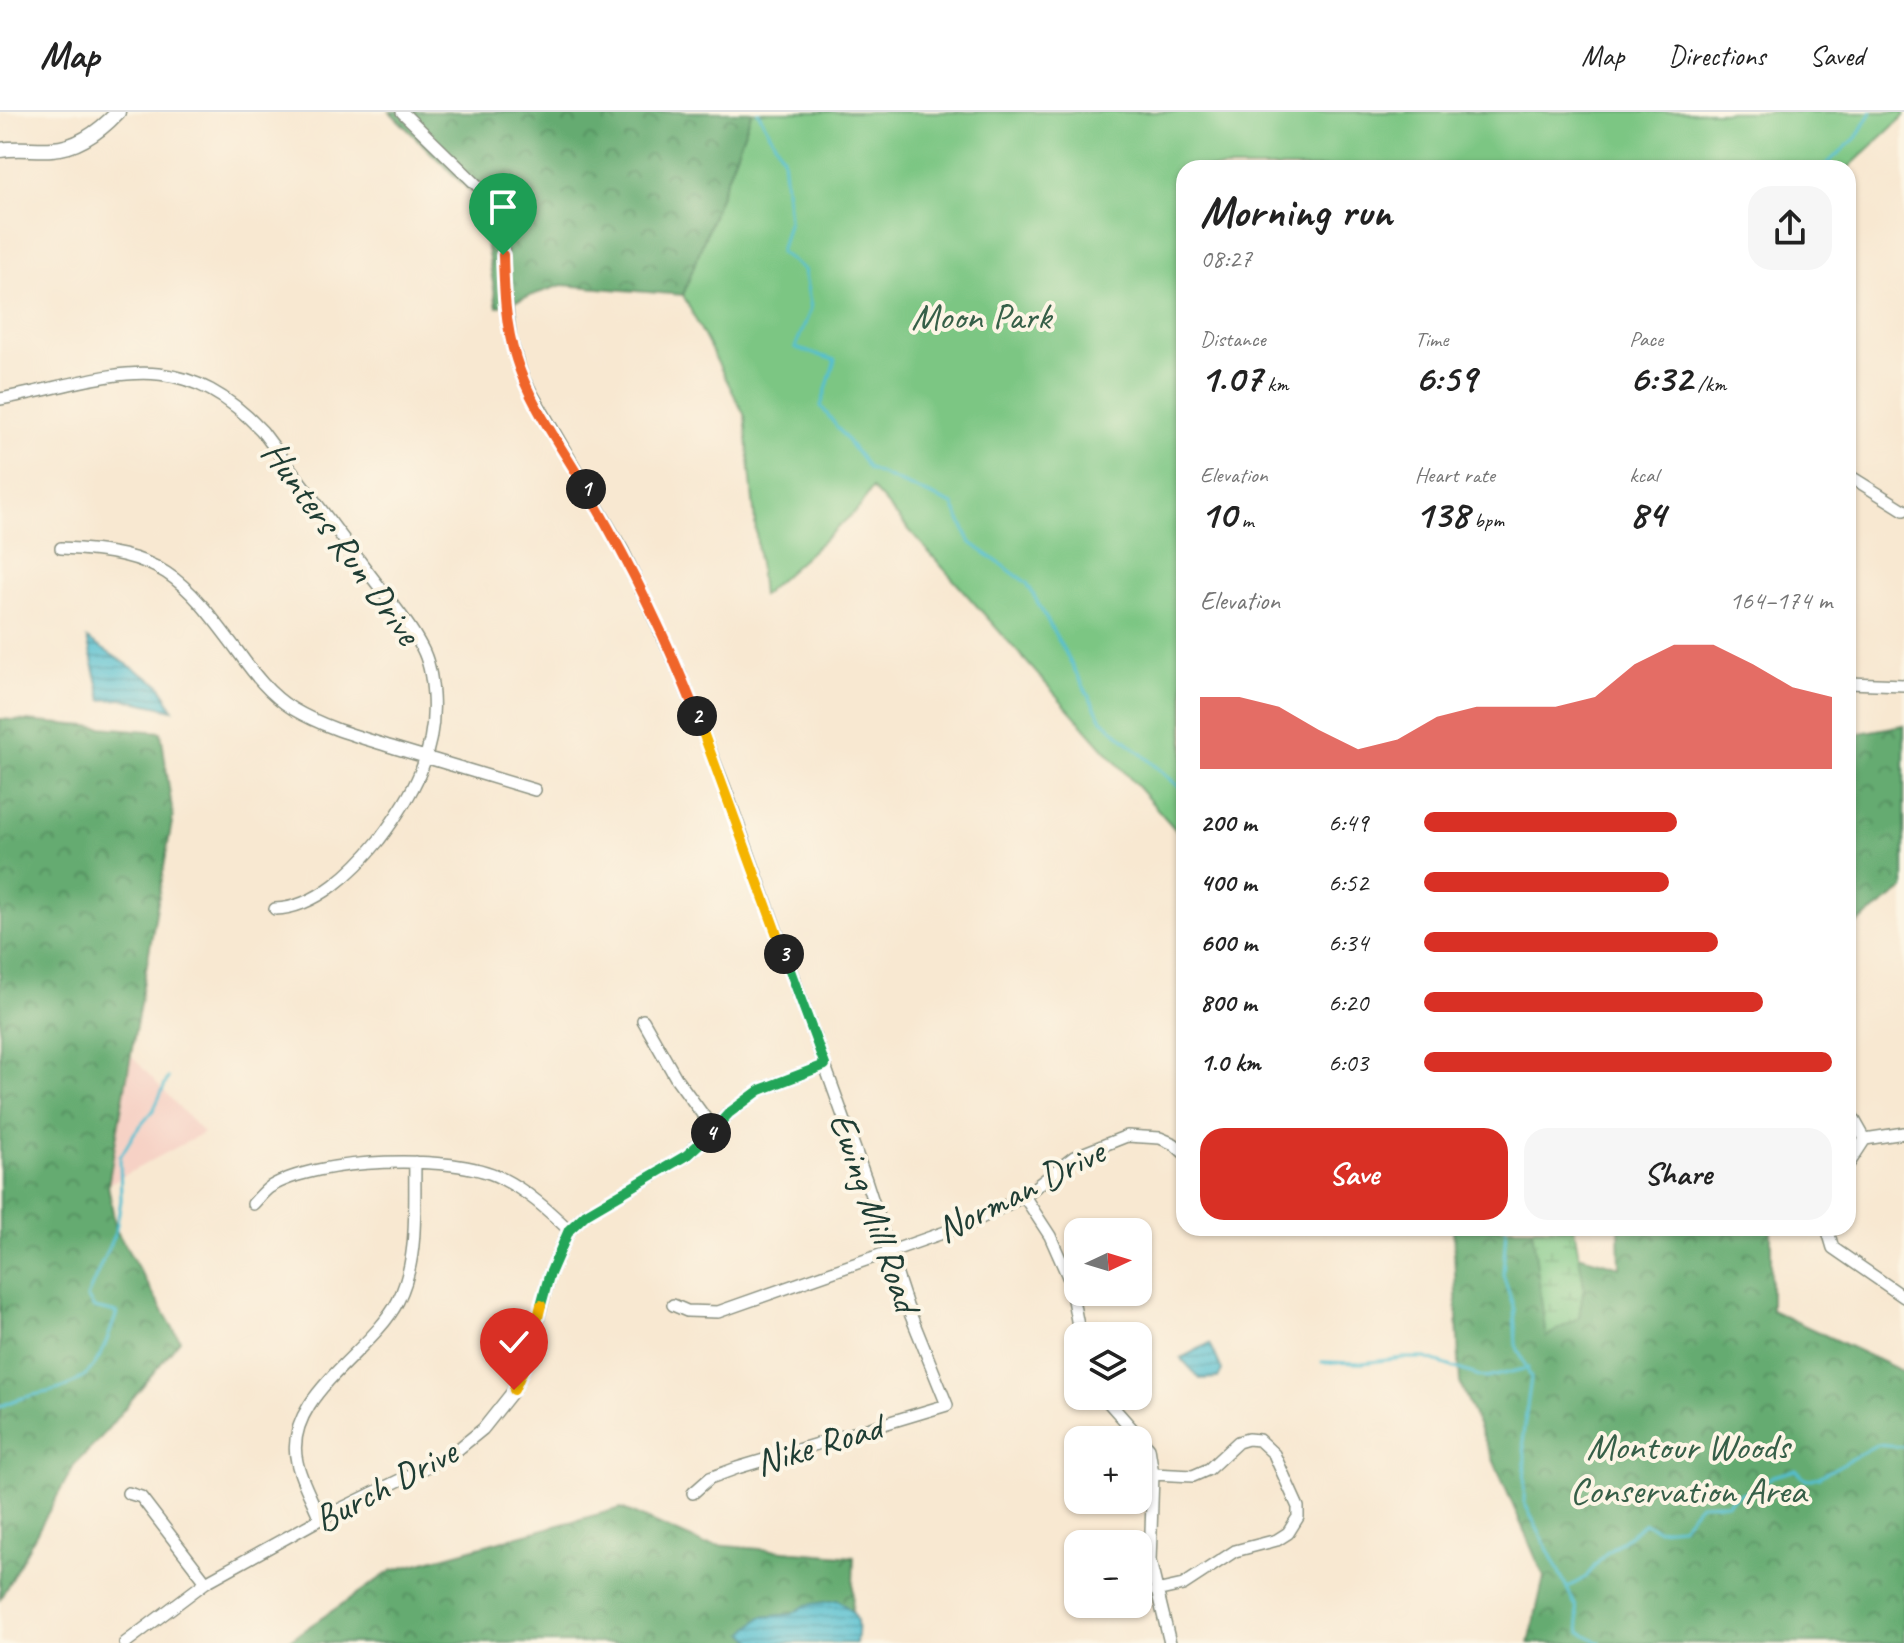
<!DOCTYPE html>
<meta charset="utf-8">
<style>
body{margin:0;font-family:Caveat,sans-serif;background:#f6f6f6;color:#222;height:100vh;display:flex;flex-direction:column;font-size:30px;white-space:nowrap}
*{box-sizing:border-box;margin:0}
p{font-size:26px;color:#767676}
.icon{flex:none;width:44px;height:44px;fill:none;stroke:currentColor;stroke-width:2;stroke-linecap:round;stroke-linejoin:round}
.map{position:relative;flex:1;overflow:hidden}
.sheet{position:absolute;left:1176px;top:48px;width:680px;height:1076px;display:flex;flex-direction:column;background:#fff;border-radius:24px;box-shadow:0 2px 6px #0004}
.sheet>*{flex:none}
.needle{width:52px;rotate:86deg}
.fabs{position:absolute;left:1064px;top:1106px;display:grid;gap:16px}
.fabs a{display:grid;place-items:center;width:88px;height:88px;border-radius:16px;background:#fff;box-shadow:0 2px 6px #0004;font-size:40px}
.pin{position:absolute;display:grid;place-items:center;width:68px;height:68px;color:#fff;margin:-82px -34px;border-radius:50% 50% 50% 0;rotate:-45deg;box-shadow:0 0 8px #0007}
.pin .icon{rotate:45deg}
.km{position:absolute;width:40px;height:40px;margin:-20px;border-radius:50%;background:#222;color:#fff;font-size:22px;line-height:40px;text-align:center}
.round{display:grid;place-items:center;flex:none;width:84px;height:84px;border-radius:24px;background:#f6f6f6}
.summary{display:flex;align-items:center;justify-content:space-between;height:136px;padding:0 24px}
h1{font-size:44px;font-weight:700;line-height:60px}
.stats{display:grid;grid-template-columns:repeat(3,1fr);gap:12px;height:136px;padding:8px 24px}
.stats div{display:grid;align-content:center}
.stats b{font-size:40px;font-weight:700}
.stats small{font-size:22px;font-weight:400}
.stats p{font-size:22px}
.chart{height:224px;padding:16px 24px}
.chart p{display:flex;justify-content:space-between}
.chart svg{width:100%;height:144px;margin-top:8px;fill:#d93025;opacity:.7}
.cta{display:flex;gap:16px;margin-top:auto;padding:16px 24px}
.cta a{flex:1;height:92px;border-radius:24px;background:#d93025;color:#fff;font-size:32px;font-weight:700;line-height:92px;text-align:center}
.cta a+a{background:#f6f6f6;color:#222}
ul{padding:0 24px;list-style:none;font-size:26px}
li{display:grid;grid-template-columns:128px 96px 1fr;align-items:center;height:60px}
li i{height:20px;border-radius:10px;background:#d93025}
header{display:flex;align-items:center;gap:48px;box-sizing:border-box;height:112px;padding:0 40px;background:#fff;border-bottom:2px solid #e0e0e0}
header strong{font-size:38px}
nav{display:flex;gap:44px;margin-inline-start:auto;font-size:28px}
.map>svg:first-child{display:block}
.built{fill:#f6d1c5}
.green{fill:#7cc683;stroke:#4e825c;stroke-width:2}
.forest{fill:url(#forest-crowns);stroke:#427452;stroke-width:2}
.wetland{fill:url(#wetland-marsh);stroke:#4e825c;stroke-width:2}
.water{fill:url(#water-rules);stroke:#3a7e82;stroke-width:2}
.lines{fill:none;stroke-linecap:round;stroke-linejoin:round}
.stream{stroke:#54bfd0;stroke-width:3}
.minor-casing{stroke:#8c9282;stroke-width:14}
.major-casing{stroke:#8c9282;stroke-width:17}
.minor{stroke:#fff;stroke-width:11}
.major{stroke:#fff;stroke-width:14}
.split-1-casing{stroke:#fff;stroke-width:16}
.split-2-casing{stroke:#fff;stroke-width:16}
.split-3-casing{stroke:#fff;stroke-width:16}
.split-4-casing{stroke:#fff;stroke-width:16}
.split-5-casing{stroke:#fff;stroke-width:16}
.split-6-casing{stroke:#fff;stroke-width:16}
.split-1{stroke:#f0652b;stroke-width:10}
.split-2{stroke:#f0652b;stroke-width:10}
.split-3{stroke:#f5b400;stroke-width:10}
.split-4{stroke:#22a559;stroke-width:10}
.split-5{stroke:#22a559;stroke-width:10}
.split-6{stroke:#f5b400;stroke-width:10}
.labels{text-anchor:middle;stroke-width:8;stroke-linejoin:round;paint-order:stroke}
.park-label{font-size:38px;fill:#365f48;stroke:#fcf5e5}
.street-label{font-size:38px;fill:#1f3d34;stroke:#fcf5e5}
</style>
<header>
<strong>Map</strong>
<nav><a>Map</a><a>Directions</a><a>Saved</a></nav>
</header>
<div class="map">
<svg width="1904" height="1531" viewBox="0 0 1904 1531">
<defs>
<pattern id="forest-crowns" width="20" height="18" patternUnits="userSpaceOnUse" patternTransform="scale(2)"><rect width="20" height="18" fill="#65ab71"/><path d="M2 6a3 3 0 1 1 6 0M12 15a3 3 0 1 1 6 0" fill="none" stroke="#538c5e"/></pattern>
<pattern id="wetland-marsh" width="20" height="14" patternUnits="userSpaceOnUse" patternTransform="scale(2)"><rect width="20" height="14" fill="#7cc683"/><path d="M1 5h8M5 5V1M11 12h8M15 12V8" fill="none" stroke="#65a26c"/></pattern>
<pattern id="water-rules" width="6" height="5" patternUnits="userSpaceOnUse" patternTransform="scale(2)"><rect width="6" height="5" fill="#54bfd0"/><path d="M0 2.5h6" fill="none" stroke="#459caa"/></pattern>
</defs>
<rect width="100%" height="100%" fill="#fcf5e5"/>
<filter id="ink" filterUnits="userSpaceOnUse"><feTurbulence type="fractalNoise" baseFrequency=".0125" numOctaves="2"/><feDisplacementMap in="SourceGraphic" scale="16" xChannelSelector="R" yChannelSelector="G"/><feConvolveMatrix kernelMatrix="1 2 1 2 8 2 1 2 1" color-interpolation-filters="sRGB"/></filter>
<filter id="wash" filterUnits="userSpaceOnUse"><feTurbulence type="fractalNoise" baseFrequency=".006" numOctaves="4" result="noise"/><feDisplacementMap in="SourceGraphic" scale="32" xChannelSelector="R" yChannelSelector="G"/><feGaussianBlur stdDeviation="1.8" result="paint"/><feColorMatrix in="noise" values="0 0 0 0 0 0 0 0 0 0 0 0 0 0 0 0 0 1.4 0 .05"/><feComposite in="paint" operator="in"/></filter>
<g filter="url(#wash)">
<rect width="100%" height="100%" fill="#f8e8d1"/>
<!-- built -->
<path class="built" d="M0,802L203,1021L0,1130Z"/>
<!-- green -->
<path class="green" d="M749,0H1904V4L1848,56H1184V727L872,376L859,396L762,484L745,304L683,183Z"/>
<!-- forest -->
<path class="forest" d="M390,0H752L683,183L562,173L497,195L479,88Z
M0,607L161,620L173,704L108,1073L116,1118L180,1228L97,1330L75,1352L0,1487Z
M1904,613V777L1848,818V623Z
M1453,1116H1546L1550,1135L1620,1155L1619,1116H1771V1198L1904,1260V1531H1529L1544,1465L1460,1271Z
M621,1396L703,1432L854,1445L851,1531H285L391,1459Z"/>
<!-- wetland -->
<path class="wetland" d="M1532,1116H1574L1584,1173L1579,1205L1546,1225Z"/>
<!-- water -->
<path class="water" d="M87,527L160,573L173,598L124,587L102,588Z
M1210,1231L1222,1258L1218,1266L1200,1267L1181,1246Z
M838,1488C859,1504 859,1505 856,1531H754L745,1521L761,1505L792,1502L806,1493Z"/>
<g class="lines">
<!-- stream -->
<path class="stream" d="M758,0L783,45L789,108L780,140L804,158L811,197L795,236L835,248L821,294L869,357L953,393L971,431L1027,471L1102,608L1184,679
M1822,56L1856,26L1871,0
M1506,1116L1503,1162L1514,1197L1516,1233L1531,1266L1523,1323L1525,1345L1524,1390L1567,1476L1576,1495L1580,1519L1600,1531
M1322,1250L1362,1251L1403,1246H1425L1486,1266L1528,1256
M0,1295C13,1287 32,1283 48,1280C95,1271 102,1242 117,1201L94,1196L87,1185L116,1118L121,1088L120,1045L135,1020L153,999L168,966
M1567,1476L1586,1465L1604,1443L1645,1411L1657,1417L1680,1415L1700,1392L1727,1391L1737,1383L1756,1376L1773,1364L1796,1358L1806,1368L1819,1365L1876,1333L1904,1335"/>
</g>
</g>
<g filter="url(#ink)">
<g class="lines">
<defs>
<path id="minor" d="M402,0L480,76L494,98L503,128L504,172L511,229L523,266L623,439L680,562L725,676L865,1065L907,1194L947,1293L737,1356L710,1366L693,1381
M0,287C106,268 175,227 262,319C296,365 331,410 365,456C384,482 407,507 422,536C429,549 432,568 433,583C437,641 413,683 379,728C355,758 316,796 275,797
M1848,363L1904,398
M61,436C162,440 181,463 239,541C254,562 270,583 293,597C325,616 360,625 395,636C442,650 488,664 535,678
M1848,571L1904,573
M643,908L676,966L714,1018
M1848,997L1865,1027
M1848,1053L1865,1027L1904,1021
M1024,1084L1050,1124L1069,1167L1080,1224
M253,1092C258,1087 264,1079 270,1075C316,1046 453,1041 501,1066C527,1079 548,1098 569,1118
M1827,1116L1833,1136L1904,1185
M673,1193L687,1199L718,1200L971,1111L1024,1084L1074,1045L1127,1024L1160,1026L1174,1032L1184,1041
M1103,1284L1149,1336L1153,1362L1150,1449L1170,1531
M1153,1362L1193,1364L1209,1357L1238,1330L1248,1327L1259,1328L1274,1342L1298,1395V1405L1288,1421L1277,1428L1235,1439L1183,1473L1156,1479
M128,1381L141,1385L206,1470
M320,1407C313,1389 301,1369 297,1350C282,1285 372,1241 398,1189C419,1147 414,1096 415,1050
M125,1531L206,1470L320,1407L451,1343L483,1317L514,1278L528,1247L549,1164L569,1118L586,1102L687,1043L729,1001L760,978L825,953"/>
<path id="major" d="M0,38C17,35 35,38 52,37C78,36 101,18 118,0"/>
</defs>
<!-- minor casing -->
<use href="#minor" class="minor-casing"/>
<!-- major casing -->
<use href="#major" class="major-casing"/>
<!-- minor -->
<use href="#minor" class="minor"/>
<!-- major -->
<use href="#major" class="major"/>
</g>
</g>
<g class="lines" filter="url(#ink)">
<defs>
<path id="split-1" d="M503,143C504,176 505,214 516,247C530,293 562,335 586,377"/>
<path id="split-2" d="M586,377C629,449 666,525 697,604"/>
<path id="split-3" d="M697,604L784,842"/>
<path id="split-4" d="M711,1021L729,1001L760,978L825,953L784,842"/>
<path id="split-5" d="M541,1193L549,1164L569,1118L586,1102L687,1043L711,1021"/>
<path id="split-6" d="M514,1278L528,1247L541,1193"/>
</defs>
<!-- split-1 casing -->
<use href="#split-1" class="split-1-casing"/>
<!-- split-2 casing -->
<use href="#split-2" class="split-2-casing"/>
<!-- split-3 casing -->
<use href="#split-3" class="split-3-casing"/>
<!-- split-4 casing -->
<use href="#split-4" class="split-4-casing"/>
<!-- split-5 casing -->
<use href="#split-5" class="split-5-casing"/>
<!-- split-6 casing -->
<use href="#split-6" class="split-6-casing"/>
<!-- split-1 -->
<use href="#split-1" class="split-1"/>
<!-- split-2 -->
<use href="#split-2" class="split-2"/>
<!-- split-3 -->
<use href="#split-3" class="split-3"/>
<!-- split-4 -->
<use href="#split-4" class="split-4"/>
<!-- split-5 -->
<use href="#split-5" class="split-5"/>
<!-- split-6 -->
<use href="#split-6" class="split-6"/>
</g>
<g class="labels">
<!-- park labels -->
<g class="park-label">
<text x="981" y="217">Moon Park</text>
<text x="1688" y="1347">Montour Woods<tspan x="1688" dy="44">Conservation Area</tspan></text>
</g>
<!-- street labels -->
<g class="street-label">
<text transform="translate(342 430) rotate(54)" y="13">Hunters Run Drive</text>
<text transform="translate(1020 1078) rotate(-27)" y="13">Norman Drive</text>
<text transform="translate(875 1100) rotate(71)" y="13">Ewing Mill Road</text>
<text transform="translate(818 1332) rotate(-17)" y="13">Nike Road</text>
<text transform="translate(385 1373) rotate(-28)" y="13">Burch Drive</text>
</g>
</g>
</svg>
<div class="fabs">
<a><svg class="needle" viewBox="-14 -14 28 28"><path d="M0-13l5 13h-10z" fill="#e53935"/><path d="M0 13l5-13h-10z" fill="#767676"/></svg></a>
<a><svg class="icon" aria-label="layers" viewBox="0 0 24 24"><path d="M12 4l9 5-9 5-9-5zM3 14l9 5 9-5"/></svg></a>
<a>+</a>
<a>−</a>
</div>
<div class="pin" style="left:503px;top:143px;background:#1e9e55"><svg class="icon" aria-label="arrive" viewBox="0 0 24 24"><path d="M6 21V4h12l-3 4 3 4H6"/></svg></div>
<div class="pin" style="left:514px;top:1278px;background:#d93025"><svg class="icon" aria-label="check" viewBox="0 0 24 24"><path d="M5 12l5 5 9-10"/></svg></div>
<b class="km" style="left:586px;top:377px">1</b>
<b class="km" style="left:697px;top:604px">2</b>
<b class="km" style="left:784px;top:842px">3</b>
<b class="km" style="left:711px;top:1021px">4</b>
<section class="sheet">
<div class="summary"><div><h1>Morning run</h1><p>08:27</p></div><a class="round"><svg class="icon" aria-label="share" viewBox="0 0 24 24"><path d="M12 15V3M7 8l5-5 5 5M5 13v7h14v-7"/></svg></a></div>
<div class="stats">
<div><p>Distance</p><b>1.07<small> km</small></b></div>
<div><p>Time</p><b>6:59</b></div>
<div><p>Pace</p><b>6:32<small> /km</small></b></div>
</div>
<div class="stats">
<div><p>Elevation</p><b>10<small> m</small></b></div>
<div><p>Heart rate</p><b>138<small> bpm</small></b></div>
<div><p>kcal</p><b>84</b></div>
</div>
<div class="chart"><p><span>Elevation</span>164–174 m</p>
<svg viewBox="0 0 160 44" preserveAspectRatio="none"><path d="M0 44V22L10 22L20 25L30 32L40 38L50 35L60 28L70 25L80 25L90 25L100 22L110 12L120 6L130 6L140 12L150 19L160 22V44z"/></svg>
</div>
<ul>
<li><b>200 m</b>6:49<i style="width:62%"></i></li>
<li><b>400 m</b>6:52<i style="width:60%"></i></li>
<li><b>600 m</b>6:34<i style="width:72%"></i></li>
<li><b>800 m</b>6:20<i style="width:83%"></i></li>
<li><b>1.0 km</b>6:03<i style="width:100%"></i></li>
</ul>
<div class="cta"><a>Save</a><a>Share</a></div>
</section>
</div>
